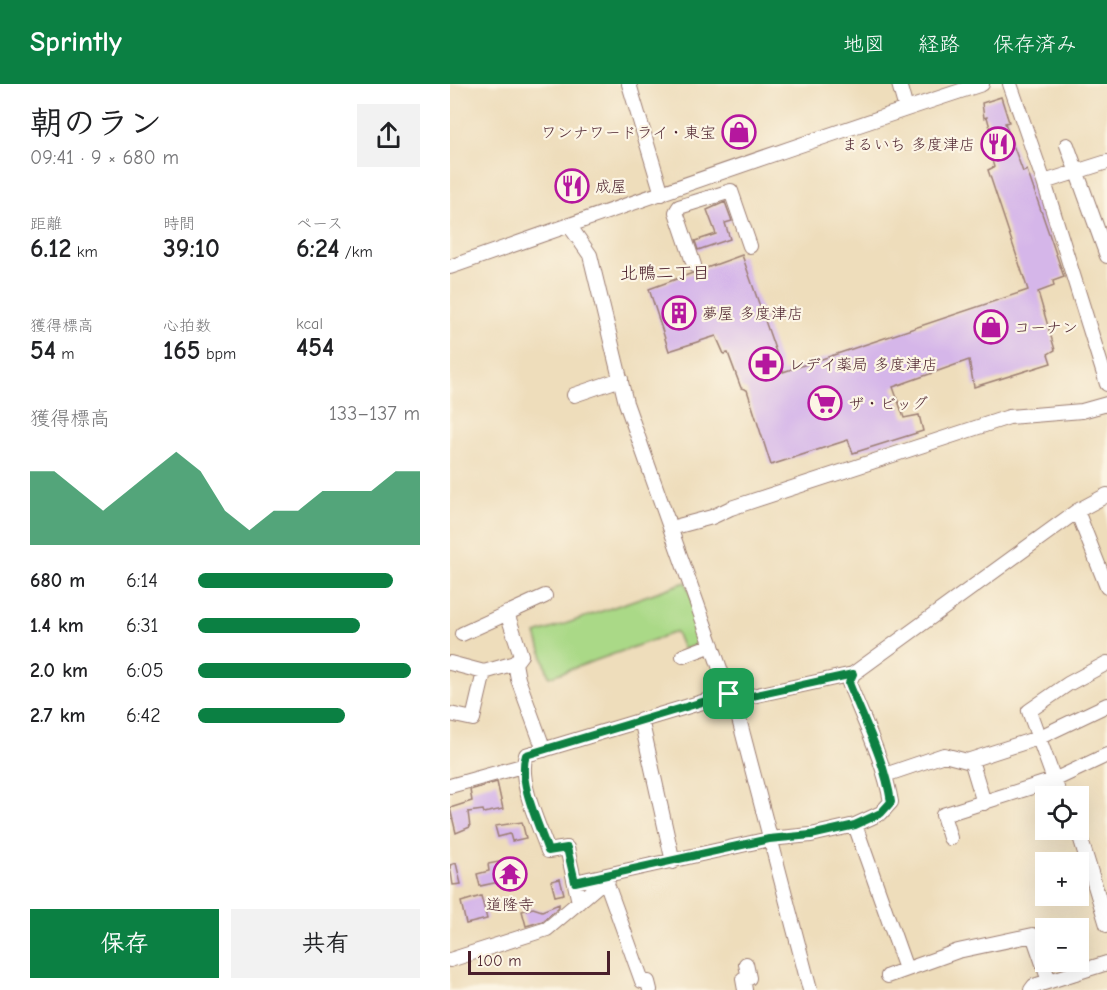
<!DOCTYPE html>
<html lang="ja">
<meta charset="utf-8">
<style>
body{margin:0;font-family:"Comic Neue","Klee One",sans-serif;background:#f2f2f2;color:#202124;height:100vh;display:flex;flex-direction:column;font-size:22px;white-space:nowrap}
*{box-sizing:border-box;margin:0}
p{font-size:20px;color:#757577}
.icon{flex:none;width:33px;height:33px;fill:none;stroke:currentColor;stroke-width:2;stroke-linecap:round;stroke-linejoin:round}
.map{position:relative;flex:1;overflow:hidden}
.panel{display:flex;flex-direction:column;background:#fff;width:450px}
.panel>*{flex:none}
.controls{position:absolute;left:585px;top:702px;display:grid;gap:12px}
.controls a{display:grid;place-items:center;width:54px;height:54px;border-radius:0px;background:#fff;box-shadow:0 6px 24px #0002;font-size:30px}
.scale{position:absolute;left:18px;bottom:15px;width:142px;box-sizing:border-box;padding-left:6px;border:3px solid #4a1f2b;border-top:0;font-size:16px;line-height:21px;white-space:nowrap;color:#4a1f2b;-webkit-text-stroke:4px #fcf5e5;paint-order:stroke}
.pin{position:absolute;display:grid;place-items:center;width:51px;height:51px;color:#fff;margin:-26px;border-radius:12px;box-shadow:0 3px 9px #0006}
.round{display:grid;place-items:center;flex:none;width:63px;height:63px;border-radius:0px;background:#f2f2f2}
.headline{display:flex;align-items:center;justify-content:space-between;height:102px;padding:0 30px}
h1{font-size:33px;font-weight:800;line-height:45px}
.metrics{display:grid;grid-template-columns:repeat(3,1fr);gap:9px;height:102px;padding:6px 30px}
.metrics div{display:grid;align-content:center}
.metrics b{font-size:26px;font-weight:800}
.metrics small{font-size:16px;font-weight:400}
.metrics p{font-size:16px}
.chart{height:168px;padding:12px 30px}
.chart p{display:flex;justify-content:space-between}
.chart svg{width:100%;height:108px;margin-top:6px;fill:#0b8043;opacity:.7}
.primary-button{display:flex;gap:12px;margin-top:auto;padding:12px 30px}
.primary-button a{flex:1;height:69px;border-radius:0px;background:#0b8043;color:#fff;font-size:24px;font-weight:800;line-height:69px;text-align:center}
.primary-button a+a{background:#f2f2f2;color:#202124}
ul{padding:0 30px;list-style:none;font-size:20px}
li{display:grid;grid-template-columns:96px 72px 1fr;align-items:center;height:45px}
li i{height:15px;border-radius:8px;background:#0b8043}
header{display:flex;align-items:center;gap:36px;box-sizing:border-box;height:84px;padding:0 30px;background:#0b8043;color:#fff}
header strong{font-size:28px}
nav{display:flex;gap:33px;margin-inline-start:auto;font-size:21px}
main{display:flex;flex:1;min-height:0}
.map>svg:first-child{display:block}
.green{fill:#aad987;stroke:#7a7c59;stroke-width:1.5}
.building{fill:#d5b6e9}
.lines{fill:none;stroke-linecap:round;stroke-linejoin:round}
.minor-casing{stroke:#9c7e73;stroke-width:16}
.minor{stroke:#fff;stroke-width:14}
.route-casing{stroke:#fff;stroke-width:12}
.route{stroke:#0b8043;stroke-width:8}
.labels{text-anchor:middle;stroke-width:4.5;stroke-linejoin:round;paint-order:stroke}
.poi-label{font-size:16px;fill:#4a1f2b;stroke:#fcf5e5;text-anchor:start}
.neighbourhood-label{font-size:18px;fill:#4a1f2b;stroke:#fcf5e5}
</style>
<header>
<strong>Sprintly</strong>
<nav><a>地図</a><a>経路</a><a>保存済み</a></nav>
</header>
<main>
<section class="panel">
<div class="headline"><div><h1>朝のラン</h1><p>09:41 · 9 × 680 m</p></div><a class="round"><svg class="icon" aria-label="share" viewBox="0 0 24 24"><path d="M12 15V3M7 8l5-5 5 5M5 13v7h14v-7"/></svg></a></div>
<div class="metrics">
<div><p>距離</p><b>6.12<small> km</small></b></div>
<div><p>時間</p><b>39:10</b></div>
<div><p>ペース</p><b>6:24<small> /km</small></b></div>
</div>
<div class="metrics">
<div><p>獲得標高</p><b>54<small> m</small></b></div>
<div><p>心拍数</p><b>165<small> bpm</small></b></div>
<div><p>kcal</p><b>454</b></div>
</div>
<div class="chart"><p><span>獲得標高</span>133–137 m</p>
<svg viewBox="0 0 160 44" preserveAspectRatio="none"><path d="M0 44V14L10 14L20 22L30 30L40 22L50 14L60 6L70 14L80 30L90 38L100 30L110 30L120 22L130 22L140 22L150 14L160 14V44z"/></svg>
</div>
<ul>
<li><b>680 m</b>6:14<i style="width:88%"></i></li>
<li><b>1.4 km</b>6:31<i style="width:73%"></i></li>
<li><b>2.0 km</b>6:05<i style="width:96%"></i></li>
<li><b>2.7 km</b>6:42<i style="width:66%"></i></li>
</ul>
<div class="primary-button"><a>保存</a><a>共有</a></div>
</section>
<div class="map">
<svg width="657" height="906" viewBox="0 0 657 906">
<rect width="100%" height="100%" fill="#fcf5e5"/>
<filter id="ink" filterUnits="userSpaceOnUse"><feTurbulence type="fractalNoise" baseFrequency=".0167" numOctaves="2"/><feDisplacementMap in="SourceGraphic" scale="12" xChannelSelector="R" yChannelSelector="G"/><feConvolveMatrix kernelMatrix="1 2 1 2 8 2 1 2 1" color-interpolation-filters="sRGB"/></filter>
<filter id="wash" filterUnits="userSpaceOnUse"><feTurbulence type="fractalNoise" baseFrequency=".008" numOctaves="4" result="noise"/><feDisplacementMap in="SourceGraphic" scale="24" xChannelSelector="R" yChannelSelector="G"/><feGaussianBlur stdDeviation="1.35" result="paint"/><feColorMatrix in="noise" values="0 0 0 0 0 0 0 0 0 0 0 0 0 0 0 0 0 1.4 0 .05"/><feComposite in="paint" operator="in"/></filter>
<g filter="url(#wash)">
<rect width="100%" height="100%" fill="#edb"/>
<!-- green -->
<path class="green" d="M236,498L257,558L233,565L226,548L99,593L86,550Z"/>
<g id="blocks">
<!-- building -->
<path class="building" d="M551,13L559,38L555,39L573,88L577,86L614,193L603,197L604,202L588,208L605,266L598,270L601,279L524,303L519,276L443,303L454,334L469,331L473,347L403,369L398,356L321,381L297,306L291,304L278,269L274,270L266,252L219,267L199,205L292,171L333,288L578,206L538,86L544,83L535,53L542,51L537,33L534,34L532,19Z
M300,39L303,48L278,56L275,47Z
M131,93L135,103L114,110L110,100Z
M275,118L282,137L275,139L280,155L248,166L245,157L266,150L257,126Z
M47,698L53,725L34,729L33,726L18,728L20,743L6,749L0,724L22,717L20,706Z
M72,738L76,754L62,757L60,750L48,753L45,742Z
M59,776L63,795L30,802L27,790L39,787L38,780Z
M6,779L11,800L3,801L0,781Z
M110,795L114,810L105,812L101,797Z
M31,812L37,835L16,840L11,818Z
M109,820V823L93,837L76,842L72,827L83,824L92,827Z"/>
</g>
</g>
<g filter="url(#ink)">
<use href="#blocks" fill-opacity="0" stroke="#9c7e73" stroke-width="1.5"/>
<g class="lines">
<defs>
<path id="minor" d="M179,0L212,110
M449,0L456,25
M560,0L594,98L657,300
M617,61L657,172
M594,98L657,78
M119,141L140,171L176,319L279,610L284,616L360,906
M244,181L226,128L229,123L281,107L300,162
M0,183C177,121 354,58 532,0
M124,311L171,295
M627,427L657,503
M221,444L262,433L281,424L559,333L632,327L657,320
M57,529L71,571L65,579L68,595L94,666
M12,550L95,512
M233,572L262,561
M0,579L34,588L65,579
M284,616L403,590L627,427L657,411
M0,630L23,635L34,588
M191,635L223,778
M521,676L534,719
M435,691L494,671L517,677L588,654L657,621
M0,702L72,682
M610,712L579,627L618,600L657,579
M405,741L456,885
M628,746L657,841
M500,754L493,731L604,696L657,671
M159,792L157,800L192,897L198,898L200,906
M125,798L319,755L361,751L405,741L431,729L441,718C434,677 414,638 399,599L403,590
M129,818L117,764L98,767C89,741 67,697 76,671L279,610
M0,876L97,845L157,794
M438,892L508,867L583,851L599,897
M295,906L293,895L299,894L296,880
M581,906L584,902L657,879"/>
</defs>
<!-- minor casing -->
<use href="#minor" class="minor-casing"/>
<!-- minor -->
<use href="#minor" class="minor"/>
</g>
</g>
<g class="lines" filter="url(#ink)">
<defs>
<path id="route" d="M403,590L399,599C414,637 435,677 441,718L431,729L405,741L361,751L319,755L125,798L117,764L98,767C89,741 67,697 76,671L279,610L284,616Z"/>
</defs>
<!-- route casing -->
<use href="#route" class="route-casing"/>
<!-- route -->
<use href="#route" class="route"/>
</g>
<!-- icons -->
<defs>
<symbol id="shop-ring" viewBox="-11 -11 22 22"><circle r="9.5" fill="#fcf5e5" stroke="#b5179e" stroke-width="1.5"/><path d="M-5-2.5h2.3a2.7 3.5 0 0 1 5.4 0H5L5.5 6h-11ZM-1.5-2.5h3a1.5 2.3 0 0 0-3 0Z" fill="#b5179e"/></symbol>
<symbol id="restaurant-ring" viewBox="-11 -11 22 22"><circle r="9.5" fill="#fcf5e5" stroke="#b5179e" stroke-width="1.5"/><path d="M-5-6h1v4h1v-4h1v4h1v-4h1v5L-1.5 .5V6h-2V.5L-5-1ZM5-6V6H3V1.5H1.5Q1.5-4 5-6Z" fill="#b5179e"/></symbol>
<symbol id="building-ring" viewBox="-11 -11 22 22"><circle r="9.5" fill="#fcf5e5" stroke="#b5179e" stroke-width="1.5"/><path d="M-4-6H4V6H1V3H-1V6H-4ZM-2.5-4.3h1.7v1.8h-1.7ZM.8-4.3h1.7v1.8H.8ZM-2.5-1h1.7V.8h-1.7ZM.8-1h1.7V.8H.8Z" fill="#b5179e"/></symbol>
<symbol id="pharmacy-ring" viewBox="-11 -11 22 22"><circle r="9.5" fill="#fcf5e5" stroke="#b5179e" stroke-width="1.5"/><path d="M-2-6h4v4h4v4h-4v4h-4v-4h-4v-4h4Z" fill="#b5179e"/></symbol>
<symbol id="supermarket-ring" viewBox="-11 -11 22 22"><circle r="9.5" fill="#fcf5e5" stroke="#b5179e" stroke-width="1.5"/><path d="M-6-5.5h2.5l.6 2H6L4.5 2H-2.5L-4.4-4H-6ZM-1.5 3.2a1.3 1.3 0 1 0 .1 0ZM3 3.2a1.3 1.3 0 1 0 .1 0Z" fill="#b5179e"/></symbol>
<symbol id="temple-ring" viewBox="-11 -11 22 22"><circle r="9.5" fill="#fcf5e5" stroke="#b5179e" stroke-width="1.5"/><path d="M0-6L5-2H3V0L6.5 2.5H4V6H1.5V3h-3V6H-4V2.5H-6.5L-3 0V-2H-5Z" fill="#b5179e"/></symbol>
</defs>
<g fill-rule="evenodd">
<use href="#shop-ring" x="270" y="29" width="38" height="38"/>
<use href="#restaurant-ring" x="529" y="41" width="38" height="38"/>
<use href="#restaurant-ring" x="103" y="83" width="38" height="38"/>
<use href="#building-ring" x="210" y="210" width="38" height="38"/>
<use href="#shop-ring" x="522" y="224" width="38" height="38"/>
<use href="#pharmacy-ring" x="297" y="261" width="38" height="38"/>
<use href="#supermarket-ring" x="356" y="300" width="38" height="38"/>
<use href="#temple-ring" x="41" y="771" width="38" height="38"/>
</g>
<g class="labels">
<!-- poi labels -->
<g class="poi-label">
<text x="266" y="54" text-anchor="end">ワンナワードライ・東宝</text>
<text x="525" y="66" text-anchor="end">まるいち 多度津店</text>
<text x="145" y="108">成屋</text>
<text x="252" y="235">夢屋 多度津店</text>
<text x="564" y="249">コーナン</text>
<text x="339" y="286">レデイ薬局 多度津店</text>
<text x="398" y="325">ザ・ビッグ</text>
<text x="60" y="826" text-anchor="middle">道隆寺</text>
</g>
<!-- neighbourhood labels -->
<g class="neighbourhood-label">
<text x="215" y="195">北鴨二丁目</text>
</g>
</g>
</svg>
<div class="controls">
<a><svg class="icon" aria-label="locate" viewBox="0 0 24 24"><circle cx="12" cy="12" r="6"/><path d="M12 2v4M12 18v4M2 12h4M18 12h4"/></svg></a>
<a>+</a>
<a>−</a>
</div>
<div class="scale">100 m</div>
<div class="pin" style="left:279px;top:610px;background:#1e9e55"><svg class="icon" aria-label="arrive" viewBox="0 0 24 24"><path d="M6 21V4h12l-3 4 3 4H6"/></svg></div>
</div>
</main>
